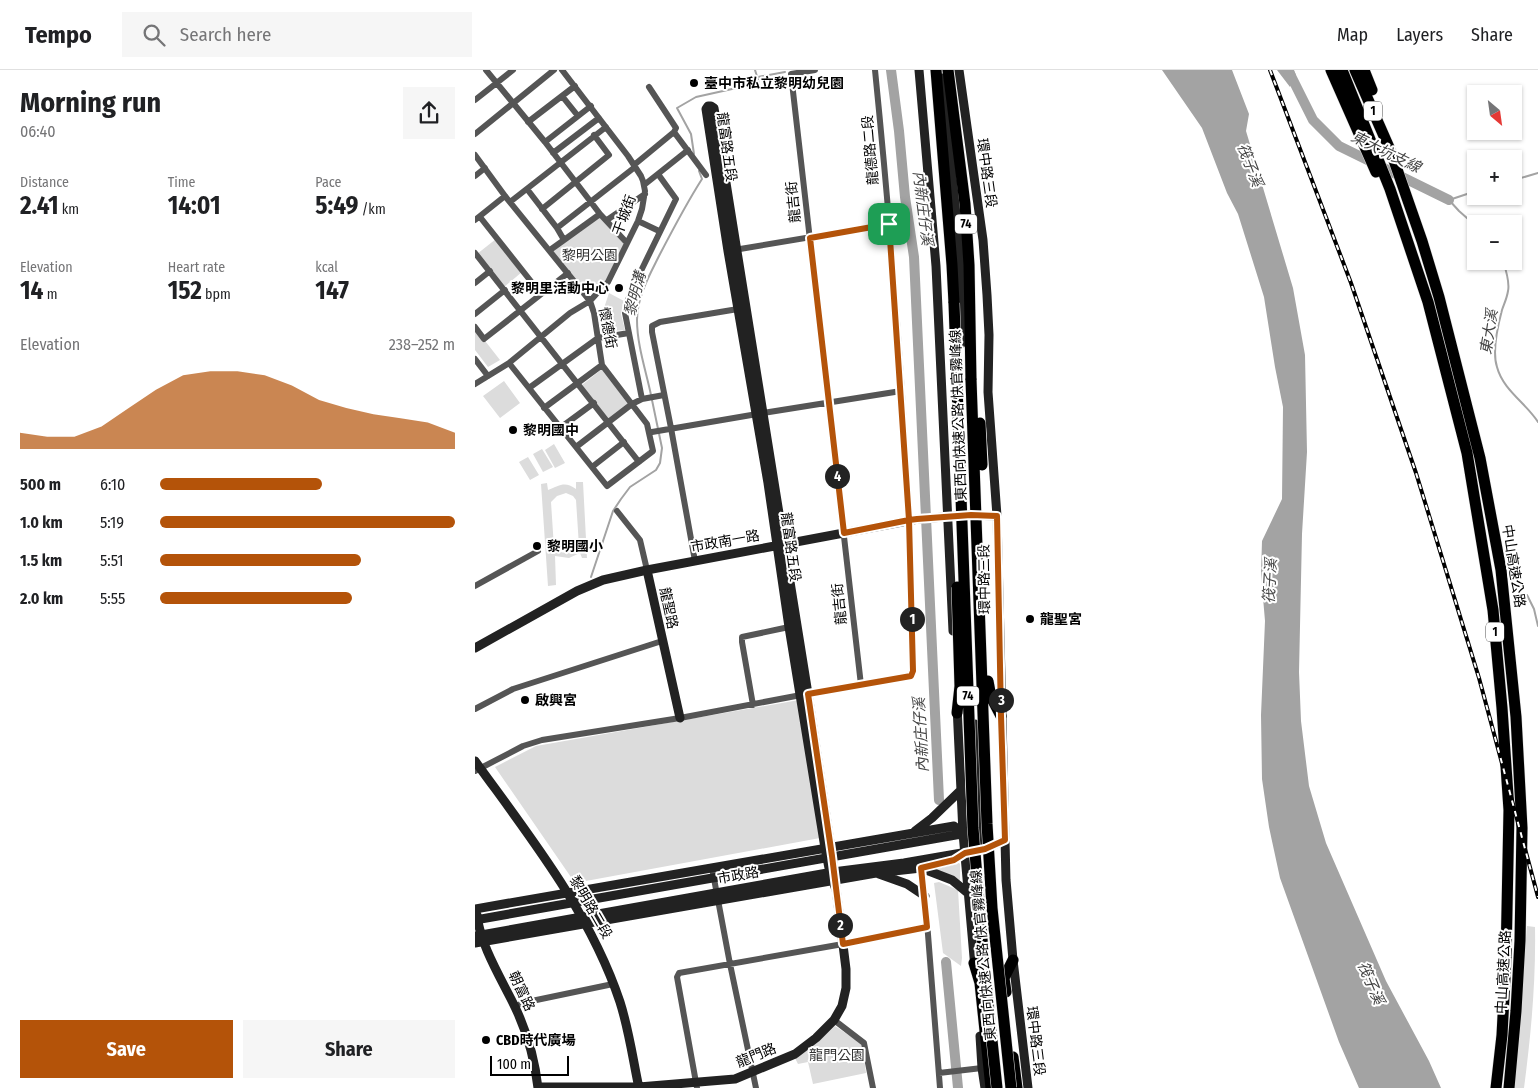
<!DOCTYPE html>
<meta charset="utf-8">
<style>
body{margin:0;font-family:"Fira Sans Condensed","Noto Sans TC",sans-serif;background:#f6f6f6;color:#202124;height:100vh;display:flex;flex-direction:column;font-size:19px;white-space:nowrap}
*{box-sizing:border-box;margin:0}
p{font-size:16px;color:#757577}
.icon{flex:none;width:28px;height:28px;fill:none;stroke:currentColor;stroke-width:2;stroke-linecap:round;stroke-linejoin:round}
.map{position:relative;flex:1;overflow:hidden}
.panel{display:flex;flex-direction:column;background:#fff;width:475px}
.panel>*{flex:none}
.needle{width:32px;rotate:151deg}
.buttons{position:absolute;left:992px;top:15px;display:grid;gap:10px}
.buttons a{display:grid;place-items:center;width:55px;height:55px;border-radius:0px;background:#fff;box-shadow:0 1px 4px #0004;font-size:25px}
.scale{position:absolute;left:15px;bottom:12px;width:79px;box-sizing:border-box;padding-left:5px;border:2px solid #000;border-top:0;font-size:14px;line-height:18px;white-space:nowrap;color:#000;-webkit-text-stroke:4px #fff;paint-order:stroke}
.pin{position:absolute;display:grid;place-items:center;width:42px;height:42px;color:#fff;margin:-21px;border-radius:10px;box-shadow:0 2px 8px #0006}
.km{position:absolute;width:25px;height:25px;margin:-12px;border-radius:50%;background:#222;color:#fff;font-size:14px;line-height:25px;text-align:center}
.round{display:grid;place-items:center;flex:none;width:52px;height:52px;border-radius:0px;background:#f6f6f6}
.summary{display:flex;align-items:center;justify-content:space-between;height:85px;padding:0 20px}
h1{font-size:28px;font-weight:700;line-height:38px}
.figures{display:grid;grid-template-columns:repeat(3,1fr);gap:8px;height:85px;padding:5px 20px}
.figures div{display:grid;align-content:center}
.figures b{font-size:25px;font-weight:700}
.figures small{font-size:14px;font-weight:400}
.figures p{font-size:14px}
.chart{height:140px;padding:10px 20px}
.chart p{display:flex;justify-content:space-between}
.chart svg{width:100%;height:90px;margin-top:5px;fill:#b45309;opacity:.7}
.button{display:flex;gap:10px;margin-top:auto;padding:10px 20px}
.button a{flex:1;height:58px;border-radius:0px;background:#b45309;color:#fff;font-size:20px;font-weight:700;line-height:58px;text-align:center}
.button a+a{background:#f6f6f6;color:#202124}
ul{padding:0 20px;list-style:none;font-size:16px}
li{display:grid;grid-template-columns:80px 60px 1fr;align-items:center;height:38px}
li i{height:12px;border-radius:6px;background:#b45309}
header{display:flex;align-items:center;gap:30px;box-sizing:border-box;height:70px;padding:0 25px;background:#fff;border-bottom:1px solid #e0e0e0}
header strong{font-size:24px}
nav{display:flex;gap:28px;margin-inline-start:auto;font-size:18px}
.search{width:350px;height:45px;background:#f6f6f6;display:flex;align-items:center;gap:12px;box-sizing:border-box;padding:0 18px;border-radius:0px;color:#757577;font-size:19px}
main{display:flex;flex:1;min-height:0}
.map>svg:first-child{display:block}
.green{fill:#dcdcdc;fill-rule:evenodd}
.water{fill:#a3a3a3}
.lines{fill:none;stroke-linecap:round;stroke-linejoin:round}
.stream{stroke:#a3a3a3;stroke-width:2}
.river{stroke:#a3a3a3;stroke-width:10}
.highway-casing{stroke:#dbdbdb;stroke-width:12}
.street{stroke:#555;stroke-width:6}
.secondary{stroke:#222;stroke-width:9}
.highway{stroke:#000;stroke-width:11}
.rail-casing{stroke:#000;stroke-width:4}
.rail{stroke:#fff;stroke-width:2;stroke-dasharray:5.5;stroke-linecap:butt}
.highway-bridge-casing{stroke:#dbdbdb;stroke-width:12;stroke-linecap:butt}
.highway-bridge{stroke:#000;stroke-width:11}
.route-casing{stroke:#fff;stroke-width:10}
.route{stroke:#b45309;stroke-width:6}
.poi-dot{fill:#000;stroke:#fff;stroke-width:2}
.labels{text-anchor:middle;stroke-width:4;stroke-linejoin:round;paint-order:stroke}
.shield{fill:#fff;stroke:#4c4c4c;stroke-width:1}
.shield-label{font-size:12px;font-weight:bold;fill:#000}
.poi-label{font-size:14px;font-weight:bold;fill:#000;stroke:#fff;text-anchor:start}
.street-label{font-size:14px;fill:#000;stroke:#fff}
.park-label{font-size:14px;fill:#333;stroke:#fff}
.water-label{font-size:15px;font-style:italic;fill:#444;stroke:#fff}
</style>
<header>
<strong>Tempo</strong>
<div class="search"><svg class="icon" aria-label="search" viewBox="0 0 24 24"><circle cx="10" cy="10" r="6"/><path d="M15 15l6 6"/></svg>Search here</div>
<nav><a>Map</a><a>Layers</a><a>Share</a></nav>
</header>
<main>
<section class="panel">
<div class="summary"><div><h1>Morning run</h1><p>06:40</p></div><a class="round"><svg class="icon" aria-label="share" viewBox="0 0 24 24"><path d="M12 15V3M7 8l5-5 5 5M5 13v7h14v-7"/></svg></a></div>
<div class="figures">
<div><p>Distance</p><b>2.41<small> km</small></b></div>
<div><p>Time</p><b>14:01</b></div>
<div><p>Pace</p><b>5:49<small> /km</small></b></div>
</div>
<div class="figures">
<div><p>Elevation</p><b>14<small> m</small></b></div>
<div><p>Heart rate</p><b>152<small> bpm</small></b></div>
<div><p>kcal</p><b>147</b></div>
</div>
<div class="chart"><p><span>Elevation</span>238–252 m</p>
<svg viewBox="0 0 160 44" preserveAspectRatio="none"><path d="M0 44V36L10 38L20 38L30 33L40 24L50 15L60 8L70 6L80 6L90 8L100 13L110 20L120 24L130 27L140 29L150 31L160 36V44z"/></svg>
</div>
<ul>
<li><b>500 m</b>6:10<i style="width:55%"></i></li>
<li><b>1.0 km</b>5:19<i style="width:100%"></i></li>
<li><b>1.5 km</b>5:51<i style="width:68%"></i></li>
<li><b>2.0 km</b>5:55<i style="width:65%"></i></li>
</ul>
<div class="button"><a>Save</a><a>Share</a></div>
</section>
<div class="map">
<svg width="1063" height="1018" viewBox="0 0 1063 1018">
<rect width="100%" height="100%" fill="#fff"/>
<!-- green -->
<path class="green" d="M125,146L149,173L131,211L121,220L110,221L77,181Z
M21,169L47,202L29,217L2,184Z
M134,223L149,231L146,244L150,260L127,262L129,238Z
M0,258L25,290L13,297L0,280Z
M127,299L154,335L134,351L107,315Z
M29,311L45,333L25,348L8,326Z
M79,374L90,393L80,398L70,380Z
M67,379L78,397L68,402L58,384Z
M53,387L64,405L55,410L44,392Z
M101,412H108L112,488H107L105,483L94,488L80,486L81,515L73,516L66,414L72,413L73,420C85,415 90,411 101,419ZM91,423L98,426L101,430L104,476C97,484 87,485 79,478L76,432L82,426Z
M324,630L345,768L100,813L20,697L61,676Z
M483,792L485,794V811L461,800L459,797Z
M464,812L483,820L487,888L486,896L468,883L459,813Z
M1052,856L1060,857C1061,912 1056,964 1049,1018H1038Z
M360,956L387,974L391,1003L338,1014L333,992L323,994L320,988L344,971Z"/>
<!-- water -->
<path class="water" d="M687,0H757L774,44L771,61L818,218L830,285L832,382L827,464L824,602L826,651L834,716L851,773L911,911L954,991L966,1018H884L864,972L805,808L794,757L787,709L786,645L790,551L786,504L787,471L807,429L808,337L800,297L789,227L763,144L752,123L727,58Z
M802,0H819L821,5L815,17Z"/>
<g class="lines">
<!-- stream -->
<path class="stream" d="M283,7L310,2
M219,84L216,64L202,38L221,27L284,13L280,0
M1039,110L1063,103
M1001,121L974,130L984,141L1001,156
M1028,191C1031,200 1035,212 1033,221C1032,228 1029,234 1027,240C1023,255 1017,282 1022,297C1028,320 1051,333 1063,352
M176,325C171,301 162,275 162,250C162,227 174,206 184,186C198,159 211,134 227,109L224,101
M116,507L138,441L146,429L155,417L181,400L185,393L187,378L177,330
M1052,525L1059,539L1063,556"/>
<!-- river -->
<path class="river" d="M416,0L424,61L430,127L439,187L464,730
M813,0L838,50L864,76L974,130
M471,892L483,1018"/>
<defs>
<path id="highway" d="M461,0L477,195L479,233
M473,0L490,134L494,195L496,310
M856,0L901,102
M867,0L915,119L953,232L992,383L1018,540L1027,638L1034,740L1031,889L1027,965L1021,1018
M880,0L916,82L947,171L964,227L1005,388L1026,500L1041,647L1047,758L1045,871L1041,941L1034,1018
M889,0L897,20
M499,893L505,913L516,1018
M531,922L529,908L538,890
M538,987L542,1018"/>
</defs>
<!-- highway casing -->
<use href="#highway" class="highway-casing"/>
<!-- street -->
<path class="street" d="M11,0L70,72L125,144L152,173
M340,0L316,4L386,615
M87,26L103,46
M0,30L38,0
M53,52L100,16
M199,62L231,105
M0,64L79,0
M70,72L116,36
M78,83L124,48
M0,85L30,126L115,231L119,243L127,295L172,354L178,381L132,416L34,293
M159,95L199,62L201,58L174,17
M0,106L10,98
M169,115L213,80
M52,119L82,158
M35,132L131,57
M67,139L134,85L119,65
M5,147L66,224
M0,150L30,126
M132,150L170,124
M163,151L184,161
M89,170L125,144
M75,180L89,170L82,158L160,97
M259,180L414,154
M0,183L164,392
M0,213L15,201
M0,244L30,220
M0,257L9,269L93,203
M0,289L13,306
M0,314L34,293L95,243L115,231L124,221L133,212L163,151L167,139L170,121L168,111L166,106L153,86L87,0
M54,318L123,268L154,263
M167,329L150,243L152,232L164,205L201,129L183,104
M69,338L127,295
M85,358L119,333
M177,362L288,343L426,321
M101,377L157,334L167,329L189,325
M117,397L149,372
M142,441L165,470L172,500
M220,491L196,358L177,262V256L185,252L263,239
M0,516L63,481
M333,624L436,606L438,601C437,551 436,500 434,450C427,299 415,149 400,0
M278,635L267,572V567L314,557
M0,639L38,619L187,571
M0,701L48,676L67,670L205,648L326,625
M237,798L255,894L281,1018
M446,798L450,826L465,1018
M40,937L47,933L138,914
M359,950L389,973L398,1018
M464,1003L507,998
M222,1018L202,907L204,903L368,874L452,857"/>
<!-- secondary -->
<path class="secondary" d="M444,0L461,196L478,561
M484,0L508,170L512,225L514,265L513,322L522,446L531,810L538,890L553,1018
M467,8L486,194V274
M172,500L205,648
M0,578L102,521L128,510L172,500L443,449L496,445L522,446
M482,636L488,763L500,898
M500,654L504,773
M0,691C55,767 115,842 145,932C154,960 158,990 164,1018
M440,761L457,748L486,720
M446,798L477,810L494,824
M404,804L432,814L450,826
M0,839L479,756L488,763
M2,845C5,875 27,910 40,937C52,962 60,991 63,1018
M0,850L492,763
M0,866L358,802L429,793L510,779L530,770
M0,873L401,803L446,798L479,790
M505,966L507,998L510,1018
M63,1017H164L260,1009L320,984L341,968L359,950L367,936L371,918V899L357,786L333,624L239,38L236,36H233L231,39L253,181L293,413L314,557L350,778L355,803L360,817"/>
<!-- highway -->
<use href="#highway" class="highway"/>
<defs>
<path id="rail" d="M795,0L876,213L941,403L1004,608L1063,827"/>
</defs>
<!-- rail casing -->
<use href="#rail" class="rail-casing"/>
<!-- rail -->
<use href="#rail" class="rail"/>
<defs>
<path id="highway-bridge" d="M479,233L498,758L509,894L522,1018
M496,310L512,754L517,838L536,1018
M505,353L507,395
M482,517L485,616L482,643
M513,611L516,627L526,646"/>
</defs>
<!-- highway-bridge casing -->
<use href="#highway-bridge" class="highway-bridge-casing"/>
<!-- highway-bridge -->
<use href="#highway-bridge" class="highway-bridge"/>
</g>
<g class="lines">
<defs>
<path id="route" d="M414,154L434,450L438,601L436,606L333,624L357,786L368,874L452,857L446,798L479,790L490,783L510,779L530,770L526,646L522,446L496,445L442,449L434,450L369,463L335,168L414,154"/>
</defs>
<!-- route casing -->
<use href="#route" class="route-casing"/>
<!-- route -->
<use href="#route" class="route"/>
</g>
<!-- markers -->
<g class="poi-dot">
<circle cx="219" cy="13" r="5"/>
<circle cx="144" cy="218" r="5"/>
<circle cx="38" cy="360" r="5"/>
<circle cx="62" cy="476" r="5"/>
<circle cx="555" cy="549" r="5"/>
<circle cx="50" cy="630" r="5"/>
<circle cx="11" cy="970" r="5"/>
</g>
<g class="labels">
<!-- shield labels -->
<g class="shield">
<rect x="889" y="31.5" width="18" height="19" rx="4"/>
<rect x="480" y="144.5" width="22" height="19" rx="4"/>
<rect x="1011" y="552.5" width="18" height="19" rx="4"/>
<rect x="482" y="616.5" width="22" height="19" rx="4"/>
</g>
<g class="shield-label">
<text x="898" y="45">1</text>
<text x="491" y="158">74</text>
<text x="1020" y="566">1</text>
<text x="493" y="630">74</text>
</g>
<!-- poi labels -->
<g class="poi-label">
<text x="229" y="18">臺中市私立黎明幼兒園</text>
<text x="134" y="223" text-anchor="end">黎明里活動中心</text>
<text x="48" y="365">黎明國中</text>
<text x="72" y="481">黎明國小</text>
<text x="565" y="554">龍聖宮</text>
<text x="60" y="635">啟興宮</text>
<text x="21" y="975">CBD時代廣場</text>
</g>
<!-- street labels -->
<g class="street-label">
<text transform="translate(252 77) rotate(82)" y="5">龍富路五段</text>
<text transform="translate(395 80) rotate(-95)" y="5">龍德路二段</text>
<text transform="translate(512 103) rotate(82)" y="5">環中路三段</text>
<text transform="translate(318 132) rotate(-96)" y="5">龍吉街</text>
<text transform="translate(149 145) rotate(-70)" y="5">干城街</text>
<text transform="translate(133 258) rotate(79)" y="5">懷德街</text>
<text transform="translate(483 345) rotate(-92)" y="5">東西向快速公路 快官霧峰線</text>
<text transform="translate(250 471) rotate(-10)" y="5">市政南一路</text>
<text transform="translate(316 477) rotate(82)" y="5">龍富路五段</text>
<text transform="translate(1039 496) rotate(81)" y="5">中山高速公路</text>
<text transform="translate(509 509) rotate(-91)" y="5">環中路三段</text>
<text transform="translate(364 534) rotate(-96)" y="5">龍吉街</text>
<text transform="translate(194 538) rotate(78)" y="5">龍聖路</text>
<text transform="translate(263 805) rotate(-10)" y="5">市政路</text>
<text transform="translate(116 837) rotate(60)" y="5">黎明路二段</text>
<text transform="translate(508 885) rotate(-95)" y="5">東西向快速公路 快官霧峰線</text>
<text transform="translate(1028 902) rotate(-87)" y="5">中山高速公路</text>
<text transform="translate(47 921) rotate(65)" y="5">朝富路</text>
<text transform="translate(561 971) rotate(83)" y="5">環中路三段</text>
<text transform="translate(281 985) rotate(-22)" y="5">龍門路</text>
</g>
<!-- park labels -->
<g class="park-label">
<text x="115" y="190">黎明公園</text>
<text x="362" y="990">龍門公園</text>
</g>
<!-- water labels -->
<g class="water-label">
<text transform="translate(911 82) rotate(26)" y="5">東大坑支線</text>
<text transform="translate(775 95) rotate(69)" y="5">筏子溪</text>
<text transform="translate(448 138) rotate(83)" y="5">內新庄仔溪</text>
<text transform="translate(160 224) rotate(-75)" y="5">黎明溝</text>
<text transform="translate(1014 262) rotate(-81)" y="5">東大溪</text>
<text transform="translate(795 511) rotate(-87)" y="5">筏子溪</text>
<text transform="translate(446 665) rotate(-93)" y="5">內新庄仔溪</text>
<text transform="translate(896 913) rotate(67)" y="5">筏子溪</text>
</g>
</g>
</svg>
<div class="buttons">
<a><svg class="needle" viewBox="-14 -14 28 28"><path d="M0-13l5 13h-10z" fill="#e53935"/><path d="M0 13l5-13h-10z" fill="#757577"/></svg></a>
<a>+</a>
<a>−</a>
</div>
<div class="scale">100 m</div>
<div class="pin" style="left:414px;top:154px;background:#1e9e55"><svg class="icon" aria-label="arrive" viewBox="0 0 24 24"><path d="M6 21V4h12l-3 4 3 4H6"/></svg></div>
<b class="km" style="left:437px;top:549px">1</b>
<b class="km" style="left:365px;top:855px">2</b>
<b class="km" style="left:526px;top:630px">3</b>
<b class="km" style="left:362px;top:406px">4</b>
</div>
</main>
